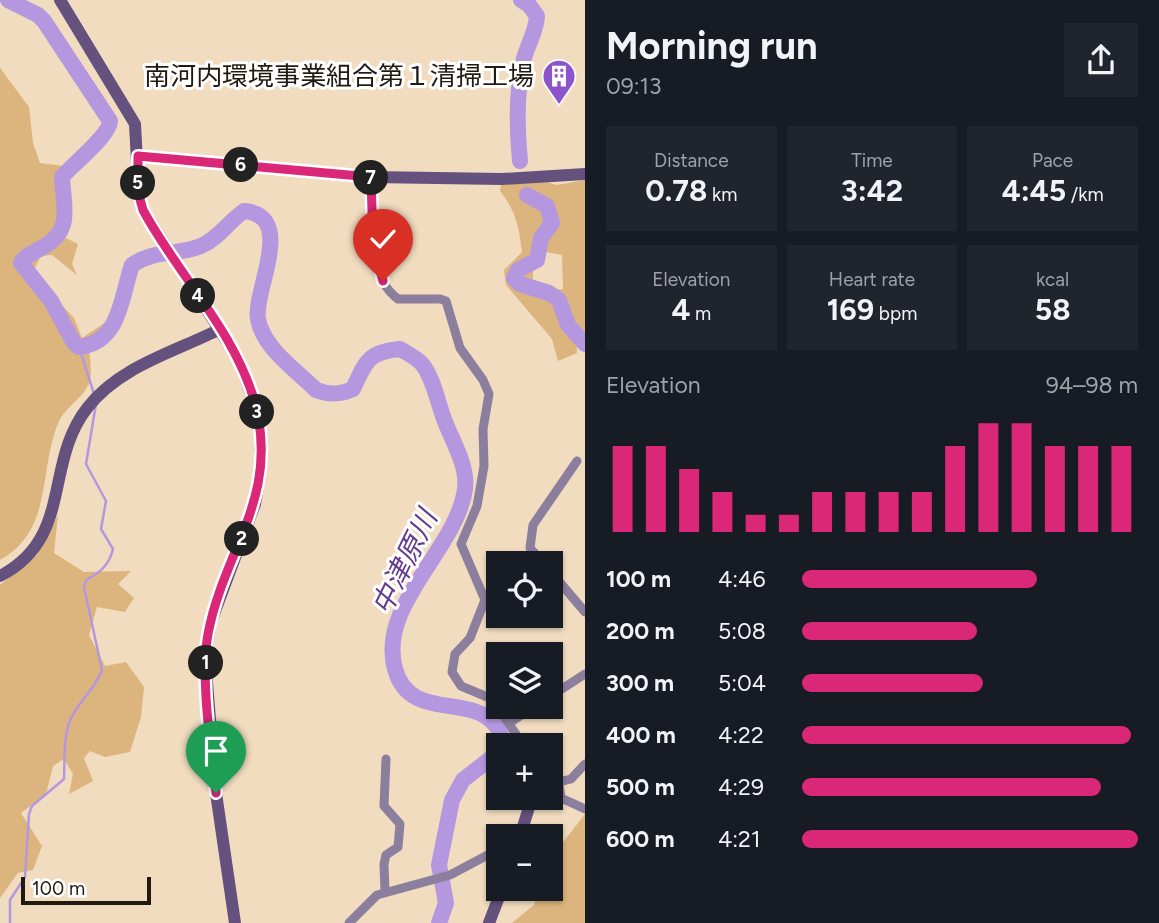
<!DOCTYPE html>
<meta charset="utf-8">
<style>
body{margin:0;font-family:Figtree,"Noto Sans JP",sans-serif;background:#20242c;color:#f1f3f6;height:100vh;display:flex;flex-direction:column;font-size:26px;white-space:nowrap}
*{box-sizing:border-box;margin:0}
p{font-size:23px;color:#9ea1a6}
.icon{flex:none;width:38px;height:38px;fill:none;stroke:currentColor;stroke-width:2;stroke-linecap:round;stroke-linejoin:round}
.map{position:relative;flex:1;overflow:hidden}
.panel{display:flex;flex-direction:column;background:#171b24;width:574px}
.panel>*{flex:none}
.buttons{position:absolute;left:486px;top:551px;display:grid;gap:14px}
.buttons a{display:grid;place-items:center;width:77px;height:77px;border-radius:0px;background:#171b24;box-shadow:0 2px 5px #0004;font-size:35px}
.scale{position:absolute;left:21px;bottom:18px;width:130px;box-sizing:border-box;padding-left:7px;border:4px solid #211a10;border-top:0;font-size:19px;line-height:24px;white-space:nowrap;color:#211a10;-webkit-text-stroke:5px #fff;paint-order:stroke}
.pin{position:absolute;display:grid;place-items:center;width:60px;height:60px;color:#fff;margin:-72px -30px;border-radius:50% 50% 50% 0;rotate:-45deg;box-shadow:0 0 7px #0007}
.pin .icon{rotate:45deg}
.km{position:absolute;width:35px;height:35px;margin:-18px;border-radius:50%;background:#222;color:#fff;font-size:19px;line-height:35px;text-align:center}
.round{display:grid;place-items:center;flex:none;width:74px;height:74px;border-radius:0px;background:#20242c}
.summary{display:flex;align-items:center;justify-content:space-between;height:119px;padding:0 21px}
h1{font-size:38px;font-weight:700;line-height:52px}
.stats{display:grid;grid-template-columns:repeat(3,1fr);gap:10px;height:119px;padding:7px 21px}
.stats div{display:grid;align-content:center;border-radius:0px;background:#20242c;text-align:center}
.stats b{font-size:30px;font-weight:700}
.stats small{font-size:19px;font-weight:400}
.stats p{font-size:19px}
.chart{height:196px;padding:14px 21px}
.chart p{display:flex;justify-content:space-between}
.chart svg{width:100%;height:126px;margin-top:7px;stroke:#db2777;stroke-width:6}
ul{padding:0 21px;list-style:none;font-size:23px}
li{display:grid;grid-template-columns:112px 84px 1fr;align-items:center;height:52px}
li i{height:18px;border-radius:9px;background:#db2777}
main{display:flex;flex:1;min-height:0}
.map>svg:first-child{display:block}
.green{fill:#dcb47d;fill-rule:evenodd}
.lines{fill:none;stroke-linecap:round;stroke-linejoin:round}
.stream{stroke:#b597df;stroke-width:2.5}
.river{stroke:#b597df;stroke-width:16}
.street{stroke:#8c7f9e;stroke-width:9}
.secondary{stroke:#64517d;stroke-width:12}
.route-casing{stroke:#fff;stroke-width:14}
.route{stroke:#db2777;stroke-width:9}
.labels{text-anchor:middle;stroke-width:6;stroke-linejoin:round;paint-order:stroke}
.poi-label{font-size:26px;fill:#211a10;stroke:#fff;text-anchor:end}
.water-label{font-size:28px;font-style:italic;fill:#633b90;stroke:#fff}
</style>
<main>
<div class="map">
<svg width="585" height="923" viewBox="0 0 585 923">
<rect width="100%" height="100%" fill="#f1dcc0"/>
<!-- green -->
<path class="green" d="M0,68L29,107L33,143L40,163L64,166L66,208L56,233L78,244L72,264L77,275L52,255L41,256L32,274L74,318L82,338L106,322L114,308L116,313L89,345C89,356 93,372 89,383C84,397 66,407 59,421C38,469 54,530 0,560Z
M537,179L557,185L585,180V332L575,321L577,353L558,361L552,339L506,285L504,270L522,252C519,227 516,211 500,191L501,184ZM546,252L562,255L563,289L554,290L533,280V266Z
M58,515L54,553L84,572L131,571L118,584L134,598L125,612L97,607L89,635L105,666L126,662L144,687L141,717L130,752L105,757L90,751L84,758L93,781L69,794L73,774L64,759L53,766L46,794L21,813L42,846L33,870L18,873L0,898V585L37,555Z
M585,814V923H512L535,904L532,889H551V844L564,841Z"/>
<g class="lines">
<!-- stream -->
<path class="stream" d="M79,347L94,394
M10,923V900L25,877L29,814L32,806L64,779C65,760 63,741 69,723C76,703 95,690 102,670L84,587L86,580C101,572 109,565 113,549L101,529L106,501L86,464L96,404"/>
<!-- river -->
<path class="river" d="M8,0L38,15L44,21L110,121C110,135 73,164 62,177C63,205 74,230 43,247C35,252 25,255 21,263L51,301L74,343L79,347C121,342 121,296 132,265C155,249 176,256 201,246C219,238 228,222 244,211C297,216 253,291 258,319C263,348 296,370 316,390C329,395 340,395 353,389C366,361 368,352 400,349C407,353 417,358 422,364C433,377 438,403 444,419C452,441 468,465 465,489C457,549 377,605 395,669C410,723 471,692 496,726C500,730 502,740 504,746
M520,161C517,127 516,96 523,63C526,46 536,34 537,16L529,5L521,0
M527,195L547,206L552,223L541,238L537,260L518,270L514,278L520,284L549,293L559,300L568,325L585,344
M439,923L446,903L439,865L452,800L463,780L499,752"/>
<!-- street -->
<path class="street" d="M371,177C369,213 365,275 398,299H440L446,301L460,348L483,380L489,394L483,429L484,466L477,506L461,544L485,600L470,638L455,654L452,672L461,686L492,699L524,746
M544,564L530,548L533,525L577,461
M551,572L585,612
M551,696L585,674
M509,723L534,707
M551,773L558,779L561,798L585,809
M496,782H499
M559,782L571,779L585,764
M385,892L384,864L386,855L398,847L400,824L384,806L386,759
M349,923L377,895L450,875L499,849"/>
<!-- secondary -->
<path class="secondary" d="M60,0L135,124L139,199L143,210L239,360L255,405L260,434V476L255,504L211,622L205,658L216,793L235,923
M138,156L371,177L502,179L585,174
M0,576C74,538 43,463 88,407C120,366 175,352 220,329
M520,836L532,798
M489,923L502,889"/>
</g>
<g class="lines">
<defs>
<path id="route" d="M216,793C211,748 200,677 208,634C224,549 280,498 255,403C235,331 178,275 143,210L138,192V156L371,177L373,243L383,281"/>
</defs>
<!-- route casing -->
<use href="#route" class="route-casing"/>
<!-- route -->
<use href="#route" class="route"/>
</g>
<!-- icons -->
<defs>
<symbol id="building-pin" viewBox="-11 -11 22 30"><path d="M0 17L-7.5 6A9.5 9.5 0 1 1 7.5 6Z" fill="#8c53ca" stroke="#fff"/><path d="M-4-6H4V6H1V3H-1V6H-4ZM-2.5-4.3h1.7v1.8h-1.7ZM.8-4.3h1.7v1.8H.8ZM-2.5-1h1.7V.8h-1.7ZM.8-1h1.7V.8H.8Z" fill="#fff"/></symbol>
</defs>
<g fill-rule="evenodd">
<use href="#building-pin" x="540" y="57" width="38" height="52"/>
</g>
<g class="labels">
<!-- poi labels -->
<g class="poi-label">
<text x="534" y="85">南河内環境事業組合第１清掃工場</text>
</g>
<!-- water labels -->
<g class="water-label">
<text transform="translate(404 562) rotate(-64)" y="10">中津原川</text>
</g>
</g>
</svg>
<div class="buttons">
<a><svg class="icon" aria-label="locate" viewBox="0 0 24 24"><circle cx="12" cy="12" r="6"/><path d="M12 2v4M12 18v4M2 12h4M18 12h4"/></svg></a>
<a><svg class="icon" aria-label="layers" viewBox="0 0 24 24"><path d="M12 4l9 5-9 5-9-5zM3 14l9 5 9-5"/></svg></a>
<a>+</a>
<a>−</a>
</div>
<div class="scale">100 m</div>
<div class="pin" style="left:216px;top:793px;background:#1e9e55"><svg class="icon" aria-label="arrive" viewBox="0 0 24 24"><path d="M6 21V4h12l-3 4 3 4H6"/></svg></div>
<div class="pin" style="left:383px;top:281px;background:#d93025"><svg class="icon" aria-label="check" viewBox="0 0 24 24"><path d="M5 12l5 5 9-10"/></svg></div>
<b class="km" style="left:206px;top:663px">1</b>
<b class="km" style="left:242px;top:539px">2</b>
<b class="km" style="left:257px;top:412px">3</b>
<b class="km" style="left:198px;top:296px">4</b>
<b class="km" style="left:138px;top:183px">5</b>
<b class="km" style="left:241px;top:165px">6</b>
<b class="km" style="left:371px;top:178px">7</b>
</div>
<section class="panel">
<div class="summary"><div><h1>Morning run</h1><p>09:13</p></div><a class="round"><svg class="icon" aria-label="share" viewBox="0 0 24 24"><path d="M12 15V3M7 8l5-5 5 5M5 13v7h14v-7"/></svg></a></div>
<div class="stats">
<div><p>Distance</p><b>0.78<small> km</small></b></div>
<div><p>Time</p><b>3:42</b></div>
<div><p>Pace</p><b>4:45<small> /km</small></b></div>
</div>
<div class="stats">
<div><p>Elevation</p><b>4<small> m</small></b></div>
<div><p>Heart rate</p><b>169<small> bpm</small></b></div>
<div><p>kcal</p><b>58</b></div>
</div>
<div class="chart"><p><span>Elevation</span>94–98 m</p>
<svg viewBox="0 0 160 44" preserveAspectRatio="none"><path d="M5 44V14M15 44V14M25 44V22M35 44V30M45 44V38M55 44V38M65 44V30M75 44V30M85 44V30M95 44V30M105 44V14M115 44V6M125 44V6M135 44V14M145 44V14M155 44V14"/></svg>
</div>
<ul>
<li><b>100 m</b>4:46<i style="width:70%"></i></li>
<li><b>200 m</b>5:08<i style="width:52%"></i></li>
<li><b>300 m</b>5:04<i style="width:54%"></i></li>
<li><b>400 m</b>4:22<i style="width:98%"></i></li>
<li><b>500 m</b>4:29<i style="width:89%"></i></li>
<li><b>600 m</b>4:21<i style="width:100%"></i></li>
</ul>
</section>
</main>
